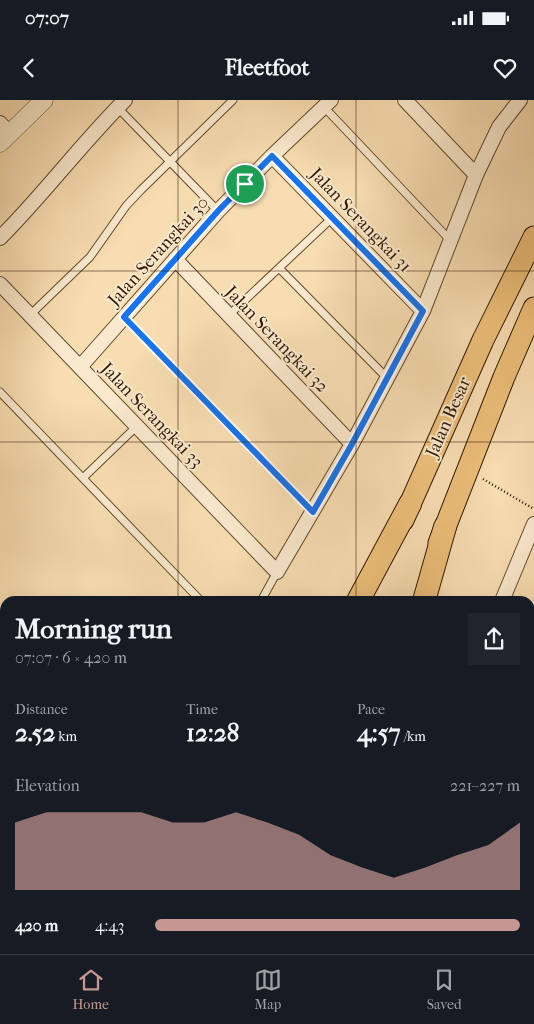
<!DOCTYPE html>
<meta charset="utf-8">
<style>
body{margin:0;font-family:"IM FELL French Canon",serif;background:#20242c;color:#f1f3f6;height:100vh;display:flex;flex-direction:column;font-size:19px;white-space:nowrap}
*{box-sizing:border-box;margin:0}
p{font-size:16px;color:#9ea1a6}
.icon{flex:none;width:28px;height:28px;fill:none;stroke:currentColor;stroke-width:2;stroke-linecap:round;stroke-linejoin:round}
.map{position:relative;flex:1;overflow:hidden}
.drawer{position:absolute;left:0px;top:496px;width:535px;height:359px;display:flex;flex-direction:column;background:#171b24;border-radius:15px 15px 0 0;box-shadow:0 5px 20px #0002}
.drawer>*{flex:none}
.pin{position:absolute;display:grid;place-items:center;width:42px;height:42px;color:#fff;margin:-21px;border:2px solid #fff;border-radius:50%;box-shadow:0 1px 5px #0007}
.round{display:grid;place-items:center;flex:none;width:52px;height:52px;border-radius:0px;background:#20242c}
.headline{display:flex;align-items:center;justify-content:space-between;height:85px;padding:0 15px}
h1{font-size:28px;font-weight:700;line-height:38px}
.figures{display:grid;grid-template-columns:repeat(3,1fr);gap:8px;height:85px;padding:5px 15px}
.figures div{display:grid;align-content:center}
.figures b{font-size:25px;font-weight:700}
.figures small{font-size:14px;font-weight:400}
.figures p{font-size:14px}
.chart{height:140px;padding:10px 15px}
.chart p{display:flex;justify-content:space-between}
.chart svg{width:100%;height:90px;margin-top:5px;fill:#c59692;opacity:.7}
ul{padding:0 15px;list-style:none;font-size:16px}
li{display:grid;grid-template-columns:80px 60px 1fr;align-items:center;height:38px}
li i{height:12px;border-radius:6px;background:#c59692}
.status{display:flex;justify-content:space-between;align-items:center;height:35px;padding:0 25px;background:#171b24;direction:ltr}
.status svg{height:14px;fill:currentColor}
header{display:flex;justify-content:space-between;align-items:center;height:65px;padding:0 15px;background:#171b24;font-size:22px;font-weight:700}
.menu{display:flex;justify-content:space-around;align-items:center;height:70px;border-top:1px solid #363941;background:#171b24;font-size:14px;color:#9ea1a6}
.menu a{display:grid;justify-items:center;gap:2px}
.menu .selected{color:#c59692}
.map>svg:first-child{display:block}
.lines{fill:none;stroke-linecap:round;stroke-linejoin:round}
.service-casing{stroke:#62492f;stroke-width:9}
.minor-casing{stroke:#62492f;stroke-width:16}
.tertiary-casing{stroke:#62492f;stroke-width:19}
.primary-casing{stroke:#301803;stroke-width:23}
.trunk-casing{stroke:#301803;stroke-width:24}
.path{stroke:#301803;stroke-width:2.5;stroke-dasharray:1 2.5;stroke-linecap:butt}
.service{stroke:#fae9cd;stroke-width:7}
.minor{stroke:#fae9cd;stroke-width:14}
.tertiary{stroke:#fae9cd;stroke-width:18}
.primary{stroke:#ecbe79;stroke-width:21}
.trunk{stroke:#ecbe79;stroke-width:22}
.route-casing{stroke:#fff;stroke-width:10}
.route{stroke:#1a73e8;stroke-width:6}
.grid{fill:none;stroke:#301803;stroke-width:1;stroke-opacity:0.55}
.labels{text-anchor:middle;stroke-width:4;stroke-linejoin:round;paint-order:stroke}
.street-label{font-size:18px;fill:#301803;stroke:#fae9cd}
</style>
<div class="status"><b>07:07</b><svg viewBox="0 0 49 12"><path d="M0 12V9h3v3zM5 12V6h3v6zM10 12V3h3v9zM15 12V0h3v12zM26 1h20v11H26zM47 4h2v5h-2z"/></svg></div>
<header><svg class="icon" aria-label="back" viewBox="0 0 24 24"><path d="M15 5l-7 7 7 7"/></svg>Fleetfoot<svg class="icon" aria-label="heart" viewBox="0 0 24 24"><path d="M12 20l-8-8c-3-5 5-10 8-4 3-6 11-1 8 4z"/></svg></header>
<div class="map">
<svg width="534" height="854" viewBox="0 0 534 854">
<rect width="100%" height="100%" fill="#f8ddb2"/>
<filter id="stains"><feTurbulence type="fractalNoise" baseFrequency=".004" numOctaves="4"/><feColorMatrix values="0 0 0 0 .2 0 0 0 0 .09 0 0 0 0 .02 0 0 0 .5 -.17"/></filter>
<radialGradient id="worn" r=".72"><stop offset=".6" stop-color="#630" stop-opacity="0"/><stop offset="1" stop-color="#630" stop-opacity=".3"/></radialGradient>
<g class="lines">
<defs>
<path id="service" d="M324,7L450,140
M118,8L218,111
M279,168L387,278
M30,215L90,157L126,106L141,90L233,0
M229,215L332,118
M124,217L313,412
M0,292L201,501
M83,378L137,326
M261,501L277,472
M530,653L534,650"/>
<path id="minor" d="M405,0L476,75
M0,23L9,33
M272,56L423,211
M0,138C44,94 81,44 125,0
M175,159L352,344
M0,184L277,472L352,344L423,211L476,75L499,27L520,0
M80,267L218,111L272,56L331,0
M502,501L534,424
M530,580L534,577
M530,729L534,726
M530,786L534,790"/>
<path id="tertiary" d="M0,43L44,0"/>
<path id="primary" d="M403,420L483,240L534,137
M439,443L504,277L534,208
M227,854L229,850
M274,854L276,850"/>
<path id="trunk" d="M358,501L410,404
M424,501L445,427
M244,850L260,854
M442,850L445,854
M91,854L100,850"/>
</defs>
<!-- service casing -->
<use href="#service" class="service-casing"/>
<!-- minor casing -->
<use href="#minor" class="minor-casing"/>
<!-- tertiary casing -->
<use href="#tertiary" class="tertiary-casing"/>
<!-- primary casing -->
<use href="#primary" class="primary-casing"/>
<!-- trunk casing -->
<use href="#trunk" class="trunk-casing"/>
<!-- path -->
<path class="path" d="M483,379L534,409"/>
<!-- service -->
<use href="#service" class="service"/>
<!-- minor -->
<use href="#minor" class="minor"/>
<!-- tertiary -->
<use href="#tertiary" class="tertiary"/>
<!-- primary -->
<use href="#primary" class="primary"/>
<!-- trunk -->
<use href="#trunk" class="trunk"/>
</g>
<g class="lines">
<defs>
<path id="route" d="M272,56L423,211L352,344L313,412L124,217L218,111Z"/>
</defs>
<!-- route casing -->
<use href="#route" class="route-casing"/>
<!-- route -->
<use href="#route" class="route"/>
</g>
<!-- grid -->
<path class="grid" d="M178,0V501M356,0V501M0,171H534M0,342H534M0,512H5M530,512H534M0,683H5M530,683H534M178,850V854M356,850V854"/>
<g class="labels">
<!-- street labels -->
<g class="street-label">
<text transform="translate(361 120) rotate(46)" y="6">Jalan Serangkai 31</text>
<text transform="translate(158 151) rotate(-48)" y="6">Jalan Serangkai 30</text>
<text transform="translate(277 239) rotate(46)" y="6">Jalan Serangkai 32</text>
<text transform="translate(152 315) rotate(46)" y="6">Jalan Serangkai 33</text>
<text transform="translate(448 317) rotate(-66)" y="6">Jalan Besar</text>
</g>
</g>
<rect width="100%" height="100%" filter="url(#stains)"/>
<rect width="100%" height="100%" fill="url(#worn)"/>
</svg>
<div class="pin" style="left:245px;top:84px;background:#1e9e55"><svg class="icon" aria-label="arrive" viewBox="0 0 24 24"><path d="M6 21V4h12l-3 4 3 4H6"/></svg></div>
<section class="drawer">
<div class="headline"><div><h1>Morning run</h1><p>07:07 · 6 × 420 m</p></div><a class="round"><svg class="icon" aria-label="share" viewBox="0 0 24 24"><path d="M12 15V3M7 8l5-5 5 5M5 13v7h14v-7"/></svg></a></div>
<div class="figures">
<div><p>Distance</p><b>2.52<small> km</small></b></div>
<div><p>Time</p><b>12:28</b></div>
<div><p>Pace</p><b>4:57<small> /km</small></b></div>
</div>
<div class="chart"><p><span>Elevation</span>221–227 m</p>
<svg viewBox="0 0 160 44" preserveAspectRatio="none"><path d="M0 44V11L10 6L20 6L30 6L40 6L50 11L60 11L70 6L80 11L90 17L100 27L110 33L120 38L130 33L140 27L150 22L160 11V44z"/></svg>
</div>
<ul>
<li><b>420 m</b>4:43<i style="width:100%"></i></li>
</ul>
</section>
</div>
<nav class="menu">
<a class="selected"><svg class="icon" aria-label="home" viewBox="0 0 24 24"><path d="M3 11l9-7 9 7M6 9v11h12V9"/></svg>Home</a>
<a><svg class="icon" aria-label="map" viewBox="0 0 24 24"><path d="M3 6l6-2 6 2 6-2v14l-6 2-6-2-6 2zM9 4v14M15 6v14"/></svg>Map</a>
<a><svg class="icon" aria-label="saved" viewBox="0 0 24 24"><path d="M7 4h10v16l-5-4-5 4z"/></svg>Saved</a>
</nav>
